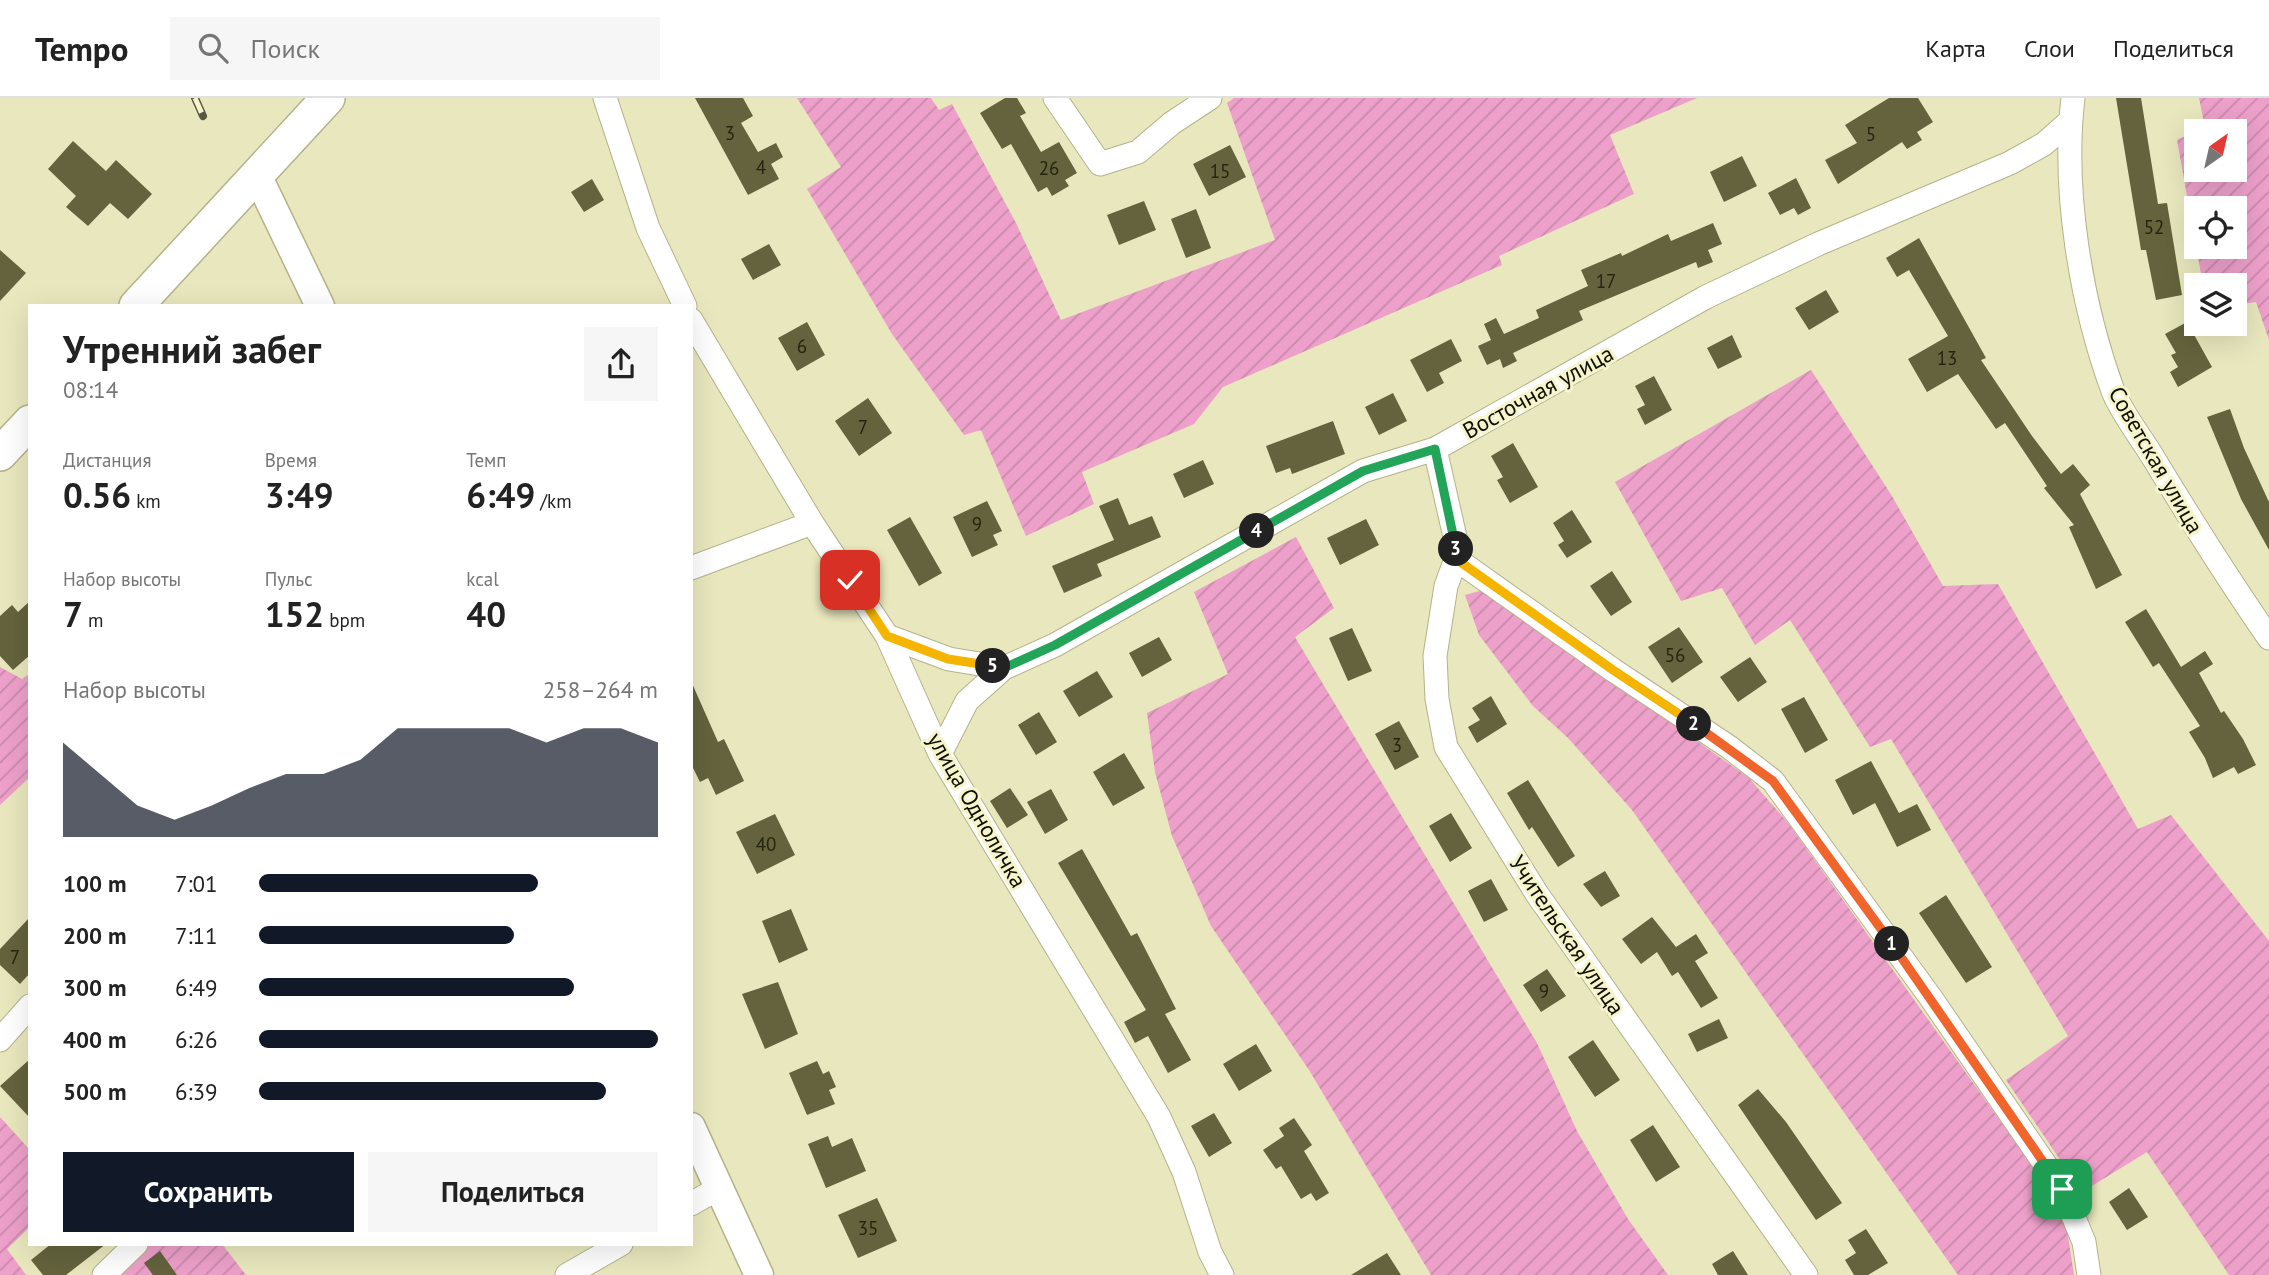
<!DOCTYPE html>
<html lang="ru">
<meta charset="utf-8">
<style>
body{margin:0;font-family:"PT Sans",sans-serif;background:#f6f6f6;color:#222;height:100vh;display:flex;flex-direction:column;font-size:26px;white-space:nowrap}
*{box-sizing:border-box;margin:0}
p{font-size:23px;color:#767676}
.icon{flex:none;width:38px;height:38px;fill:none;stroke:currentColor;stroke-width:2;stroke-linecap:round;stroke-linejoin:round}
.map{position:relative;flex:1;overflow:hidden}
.panel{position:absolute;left:28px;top:206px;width:665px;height:942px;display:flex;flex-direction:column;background:#fff;border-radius:0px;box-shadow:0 7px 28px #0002}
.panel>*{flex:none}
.needle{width:46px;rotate:34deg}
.buttons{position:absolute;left:2184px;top:21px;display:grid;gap:14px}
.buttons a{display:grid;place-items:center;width:63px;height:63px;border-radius:0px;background:#fff;box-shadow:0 7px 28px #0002;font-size:35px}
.pin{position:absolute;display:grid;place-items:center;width:60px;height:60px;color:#fff;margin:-30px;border-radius:14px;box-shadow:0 4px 10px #0006}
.km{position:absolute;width:35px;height:35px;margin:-18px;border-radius:50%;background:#222;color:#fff;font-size:19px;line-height:35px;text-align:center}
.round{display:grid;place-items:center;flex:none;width:74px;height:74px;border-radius:0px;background:#f6f6f6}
.headline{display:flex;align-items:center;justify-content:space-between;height:119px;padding:0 35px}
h1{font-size:38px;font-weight:800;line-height:52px}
.metrics{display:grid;grid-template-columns:repeat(3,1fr);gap:10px;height:119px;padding:7px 35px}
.metrics div{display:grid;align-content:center}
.metrics b{font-size:35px;font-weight:800}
.metrics small{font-size:19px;font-weight:400}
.metrics p{font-size:19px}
.chart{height:196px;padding:14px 35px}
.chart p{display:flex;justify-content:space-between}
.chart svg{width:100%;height:126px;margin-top:7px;fill:#111827;opacity:.7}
.action{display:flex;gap:14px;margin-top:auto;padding:14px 35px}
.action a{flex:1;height:80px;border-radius:0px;background:#111827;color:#fff;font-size:28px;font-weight:800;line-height:80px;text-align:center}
.action a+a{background:#f6f6f6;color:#222}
ul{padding:0 35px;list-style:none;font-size:23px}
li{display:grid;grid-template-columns:112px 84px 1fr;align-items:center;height:52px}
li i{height:18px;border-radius:9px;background:#111827}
header{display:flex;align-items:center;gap:42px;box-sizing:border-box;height:98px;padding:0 35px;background:#fff;border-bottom:2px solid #e0e0e0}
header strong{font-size:33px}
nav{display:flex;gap:38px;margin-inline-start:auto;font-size:24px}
.search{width:490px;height:63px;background:#f6f6f6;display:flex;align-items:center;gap:18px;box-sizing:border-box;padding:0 24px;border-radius:0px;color:#767676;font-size:26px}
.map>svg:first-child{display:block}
.garden{fill:url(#garden-furrows);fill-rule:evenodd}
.building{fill:#64633d}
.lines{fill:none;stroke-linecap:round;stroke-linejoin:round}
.minor-casing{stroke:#b4b38a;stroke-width:25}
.tertiary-casing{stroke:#b4b38a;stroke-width:31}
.secondary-casing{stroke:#b4b38a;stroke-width:36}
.minor{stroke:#fff;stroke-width:23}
.tertiary{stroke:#fff;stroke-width:28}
.secondary{stroke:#fff;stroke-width:33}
.rail-casing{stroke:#595942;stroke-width:8}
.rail{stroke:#f5f4ca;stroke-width:5;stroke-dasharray:16;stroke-linecap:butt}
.split-1-casing{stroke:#fff;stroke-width:14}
.split-2-casing{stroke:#fff;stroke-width:14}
.split-3-casing{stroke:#fff;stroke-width:14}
.split-4-casing{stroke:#fff;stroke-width:14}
.split-5-casing{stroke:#fff;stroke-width:14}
.split-6-casing{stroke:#fff;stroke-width:14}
.split-1{stroke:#f0652b;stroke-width:9}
.split-2{stroke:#f0652b;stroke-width:9}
.split-3{stroke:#f5b400;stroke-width:9}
.split-4{stroke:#22a559;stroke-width:9}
.split-5{stroke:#22a559;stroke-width:9}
.split-6{stroke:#f5b400;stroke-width:9}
.labels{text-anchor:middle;stroke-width:6;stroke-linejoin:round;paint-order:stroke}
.number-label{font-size:19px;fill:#242411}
.street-label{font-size:23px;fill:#0f0f02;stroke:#f5f4ca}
</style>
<header>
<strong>Tempo</strong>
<div class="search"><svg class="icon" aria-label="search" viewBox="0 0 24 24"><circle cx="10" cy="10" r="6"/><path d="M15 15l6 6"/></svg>Поиск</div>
<nav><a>Карта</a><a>Слои</a><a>Поделиться</a></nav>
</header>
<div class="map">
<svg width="2269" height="1177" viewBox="0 0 2269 1177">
<defs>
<pattern id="garden-furrows" width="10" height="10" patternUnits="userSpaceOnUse" patternTransform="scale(1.75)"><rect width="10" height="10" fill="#eda0c9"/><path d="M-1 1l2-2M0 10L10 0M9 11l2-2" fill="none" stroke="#ca89ab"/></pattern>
</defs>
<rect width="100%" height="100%" fill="#e8e7bd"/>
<!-- garden -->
<path class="garden" d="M797,0H931L939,12L952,6L1016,125L1061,222L1275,142L1227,5L1234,0H1697L1610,37L1634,96L1499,158L1502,167L1223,289L1194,326L1082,374L1094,406L1026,438L981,332L964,337L892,236L807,91L841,69Z
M2199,0H2269V242L2256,204L2235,207V187H2203L2177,42L2205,29ZM2196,33H2235V72H2196ZM2196,110H2235V149H2196Z
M1811,272L1892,398L1943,488L1998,486L2138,731L2171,717L2269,843V1177H2229L2147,1054L2082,1094L2006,982L2068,938L1891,641L1870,649L1790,522L1755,547L1722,490L1681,503L1615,384Z
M1296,439L1334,510L1295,539L1537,945L1577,1033L1628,1121L1668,1177H1431L1309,972L1211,828L1172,738L1155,674L1147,615L1228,576L1194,494Z
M1483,492L1749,680L1789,726L2038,1076L2067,1132L2074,1177H1958L1632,712L1568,640L1533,608L1479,537L1465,497Z
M0,569L22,581L30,575V679L0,707Z
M0,1019L30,1052V1129L7,1151L26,1177H0Z
M147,1146H222L246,1177H113Z"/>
<!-- building -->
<path class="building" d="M695,0H743L753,18L741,25L758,54L776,45L783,59L771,66L779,81L748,97Z
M1005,0H1017L1026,15L1020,18L1041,54L1059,44L1077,75L1065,82L1069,88L1052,98L1047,89L1038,94L1011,46L1002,51L980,15Z
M1889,0H1918L1933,24L1917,34L1922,42L1907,51L1902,44L1838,86L1825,62L1857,45L1845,27Z
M2116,0H2141L2158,106L2167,105L2182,197L2156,202L2146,152H2141Z
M73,43L106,73L116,62L152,96L128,121L110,105L88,128L66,109L76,98L48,71Z
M1230,47L1246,79L1209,98L1193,66Z
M1742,58L1757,88L1724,104L1710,74Z
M1796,80L1811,110L1798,117L1794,110L1780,117L1768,95Z
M592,81L604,102L584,114L571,94Z
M1144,103L1156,132L1119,147L1107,117Z
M1196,111L1211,150L1186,160L1171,121Z
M1713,125L1722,146L1708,152L1713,164L1698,170L1696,164L1579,213L1583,222L1513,255L1517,263L1503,270L1500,261L1487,267L1478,248L1491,242L1484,226L1496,220L1504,236L1539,220L1536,212L1588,188L1581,172L1621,155L1622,158L1668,136L1671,143Z
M1919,140L1986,260L1981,262L2032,338L2061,376L2073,366L2090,387L2080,396L2122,477L2096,491L2069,429L2074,427L2044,390L2047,388L2005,325L1996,331L1958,276L1927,294L1908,261L1948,238L1909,172L1897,179L1886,160Z
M769,146L781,167L753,182L741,161Z
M0,152L26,175L0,203Z
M1826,192L1839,214L1809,232L1795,210Z
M807,224L825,257L797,273L778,240Z
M2187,224L2212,269L2178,289L2170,274L2178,269L2171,257L2176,255L2165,236Z
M1732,237L1742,259L1718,271L1707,250Z
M1451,241L1462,263L1439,275L1444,285L1427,294L1410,262Z
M1654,278L1672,312L1645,327L1637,311L1645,307L1635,288Z
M1393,295L1407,323L1379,337L1365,309Z
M868,300L892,335L859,358L835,323Z
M2230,311L2244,350L2269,404V452L2241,401L2207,319Z
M1333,323L1345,356L1292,376L1290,370L1276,375L1266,348Z
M1513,345L1538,389L1510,405L1497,382L1503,379L1491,358Z
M1203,362L1214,386L1184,400L1173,376Z
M1118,400L1129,427L1152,418L1161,439L1097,466L1102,478L1064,495L1052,468L1114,442L1099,408Z
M987,403L1002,433L993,437L998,447L972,459L953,419Z
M1572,412L1592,444L1567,460L1558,447L1564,443L1553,425Z
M910,419L942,475L919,488L887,432Z
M1366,421L1379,447L1340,467L1327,440Z
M1612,473L1632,504L1611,518L1590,488Z
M30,503V557L13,572L0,558V518L12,507L18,514Z
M2146,511L2181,569L2205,553L2213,566L2199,575L2221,615L2224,613L2243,641L2256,667L2238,676L2234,669L2213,680L2205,660L2189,634L2200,628L2159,565L2153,569L2125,524Z
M1679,529L1703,564L1672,585L1648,549Z
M1352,530L1372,573L1348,583L1329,540Z
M1159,539L1172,562L1142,579L1129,555Z
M1750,559L1767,584L1738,604L1720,579Z
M1097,573L1113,599L1079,619L1063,593Z
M691,583L718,644L724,641L744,683L716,697L708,680L700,684L691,666Z
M1491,598L1507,626L1477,645L1468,629L1480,622L1472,610Z
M1804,599L1828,642L1805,655L1781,611Z
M1039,614L1057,644L1036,657L1018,627Z
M1399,623L1419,659L1395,672L1375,636Z
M1124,655L1145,690L1113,708L1093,674Z
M1871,663L1899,715L1917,706L1931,732L1897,749L1875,705L1853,717L1835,682Z
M1528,682L1575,758L1558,769L1532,729L1529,732L1507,695Z
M1010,690L1028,717L1007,730L990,703Z
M1051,691L1068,722L1045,736L1027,704Z
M1451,715L1472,750L1450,764L1429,728Z
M775,716L795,757L757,776L736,734Z
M1082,751L1131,838L1137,835L1176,911L1165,916L1191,962L1168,975L1148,938L1135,945L1124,924L1146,912L1058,765Z
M1605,773L1620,798L1601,809L1583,786Z
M1491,781L1508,812L1484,824L1468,793Z
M1946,797L1992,869L1966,885L1919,815Z
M791,811L808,852L779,865L762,823Z
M30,819V875L20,886L0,867V851Z
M1652,819L1676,849L1696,836L1708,855L1695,863L1718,900L1701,910L1678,874L1672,878L1657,854L1641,866L1622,841Z
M1547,871L1566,898L1541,914L1523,887Z
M778,884L798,936L765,951L742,896Z
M1719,921L1728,940L1697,954L1688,936Z
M1593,942L1620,982L1595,999L1568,959Z
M1256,946L1272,973L1239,993L1223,966Z
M30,961V1020L0,988Z
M817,963L823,976L829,973L836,989L829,992L835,1006L807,1017L789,975Z
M1758,991L1786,1024L1842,1105L1816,1122L1738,1007Z
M1214,1015L1232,1045L1209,1059L1191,1028Z
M1294,1020L1312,1047L1304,1053L1329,1095L1316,1103L1311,1095L1301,1101L1281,1068L1276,1071L1263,1052L1284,1038L1279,1030Z
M1653,1027L1680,1069L1656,1084L1630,1042Z
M828,1038L832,1049L852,1040L866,1073L826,1090L808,1046Z
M2129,1090L2148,1119L2127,1132L2109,1104Z
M877,1100L897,1143L858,1160L838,1117Z
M1866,1131L1888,1165L1868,1177H1854L1845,1162L1856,1155L1848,1142Z
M51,1146H106L66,1177H43L31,1162Z
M160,1153L177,1177H153L144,1165Z
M1733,1153L1748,1177H1718L1712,1166Z
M1387,1155L1401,1177H1351Z"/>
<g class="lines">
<defs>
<path id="minor" d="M605,0L648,130L685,208
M1055,0L1100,66L1138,54L1172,25L1210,0
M2073,0C2062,92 2081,206 2113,293C2122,316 2141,339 2154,361C2191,422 2228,481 2269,540
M691,222L812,425L887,538L940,656L1159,1019L1184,1074L1210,1154L1222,1177
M1435,351L1455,439L1456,461L1446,488L1435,558L1437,601L1446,649L1537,796L1806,1177
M1456,461L1613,572L1729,649L1773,683L1931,900L2062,1091L2084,1144L2089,1177
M691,470L812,425
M887,538L949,561L1004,570L1055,547L1363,373L1435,351L1706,199L1818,146L2010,65L2044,46L2070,23
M940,656L967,603L1004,570
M0,942L30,908
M691,1106L719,1090
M104,1177L136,1146
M567,1177L621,1146"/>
<path id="tertiary" d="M257,77L320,208
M691,1029L759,1177"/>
<path id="secondary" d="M136,208L328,0
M0,356L30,324"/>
</defs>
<!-- minor casing -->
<use href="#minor" class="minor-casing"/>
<!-- tertiary casing -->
<use href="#tertiary" class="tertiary-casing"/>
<!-- secondary casing -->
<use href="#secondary" class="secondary-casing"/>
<!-- minor -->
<use href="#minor" class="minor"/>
<!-- tertiary -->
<use href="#tertiary" class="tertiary"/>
<!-- secondary -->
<use href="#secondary" class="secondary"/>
<defs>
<path id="rail" d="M195,0L203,18"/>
</defs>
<!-- rail casing -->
<use href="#rail" class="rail-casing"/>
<!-- rail -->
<use href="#rail" class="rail"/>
</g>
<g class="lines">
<defs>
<path id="split-1" d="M1892,846L2062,1091"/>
<path id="split-2" d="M1694,626L1773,683L1892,846"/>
<path id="split-3" d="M1456,451V461L1613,572L1694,626"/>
<path id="split-4" d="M1257,433L1363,373L1435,351L1456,451"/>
<path id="split-5" d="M993,568L1004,570L1055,547L1257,433"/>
<path id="split-6" d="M850,482L887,538L948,561L993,568"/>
</defs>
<!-- split-1 casing -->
<use href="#split-1" class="split-1-casing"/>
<!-- split-2 casing -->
<use href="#split-2" class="split-2-casing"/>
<!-- split-3 casing -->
<use href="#split-3" class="split-3-casing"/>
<!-- split-4 casing -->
<use href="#split-4" class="split-4-casing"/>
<!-- split-5 casing -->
<use href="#split-5" class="split-5-casing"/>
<!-- split-6 casing -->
<use href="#split-6" class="split-6-casing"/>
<!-- split-1 -->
<use href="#split-1" class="split-1"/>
<!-- split-2 -->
<use href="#split-2" class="split-2"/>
<!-- split-3 -->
<use href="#split-3" class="split-3"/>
<!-- split-4 -->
<use href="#split-4" class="split-4"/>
<!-- split-5 -->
<use href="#split-5" class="split-5"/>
<!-- split-6 -->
<use href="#split-6" class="split-6"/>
</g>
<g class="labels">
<!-- number labels -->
<g class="number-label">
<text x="730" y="42">3</text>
<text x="1871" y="43">5</text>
<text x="761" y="76">4</text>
<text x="1049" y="77">26</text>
<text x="1220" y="80">15</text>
<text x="2154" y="136">52</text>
<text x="1606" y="190">17</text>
<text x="802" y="255">6</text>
<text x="1947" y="267">13</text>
<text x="863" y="336">7</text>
<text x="977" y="433">9</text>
<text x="1675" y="564">56</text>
<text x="1397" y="654">3</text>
<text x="766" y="753">40</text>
<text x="15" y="866">7</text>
<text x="1544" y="900">9</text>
<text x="868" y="1137">35</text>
</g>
<!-- street labels -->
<g class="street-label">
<text transform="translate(1538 294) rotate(-29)" y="8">Восточная улица</text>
<text transform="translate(2156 362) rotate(60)" y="8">Советская улица</text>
<text transform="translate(977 712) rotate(60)" y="8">улица Одноличка</text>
<text transform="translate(1567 837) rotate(56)" y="8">Учительская улица</text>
</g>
</g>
</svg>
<div class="buttons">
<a><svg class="needle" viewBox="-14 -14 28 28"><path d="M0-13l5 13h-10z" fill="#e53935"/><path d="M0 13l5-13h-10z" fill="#767676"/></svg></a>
<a><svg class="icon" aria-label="locate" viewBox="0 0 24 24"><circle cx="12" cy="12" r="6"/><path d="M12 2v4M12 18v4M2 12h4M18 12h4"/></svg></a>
<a><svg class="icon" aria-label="layers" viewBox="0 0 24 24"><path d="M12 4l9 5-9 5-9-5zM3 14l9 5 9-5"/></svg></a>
</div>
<div class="pin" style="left:2062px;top:1091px;background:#1e9e55"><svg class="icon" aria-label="arrive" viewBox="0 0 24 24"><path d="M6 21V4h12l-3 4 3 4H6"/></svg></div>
<div class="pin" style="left:850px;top:482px;background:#d93025"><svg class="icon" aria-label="check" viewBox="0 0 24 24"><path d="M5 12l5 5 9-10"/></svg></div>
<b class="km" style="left:1892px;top:846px">1</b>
<b class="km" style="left:1694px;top:626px">2</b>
<b class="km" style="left:1456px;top:451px">3</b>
<b class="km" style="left:1257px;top:433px">4</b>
<b class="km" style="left:993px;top:568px">5</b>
<section class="panel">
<div class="headline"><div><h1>Утренний забег</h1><p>08:14</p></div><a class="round"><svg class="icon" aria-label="share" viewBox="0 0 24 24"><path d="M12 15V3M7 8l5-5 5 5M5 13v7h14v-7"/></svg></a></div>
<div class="metrics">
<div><p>Дистанция</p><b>0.56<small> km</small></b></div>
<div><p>Время</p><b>3:49</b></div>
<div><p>Темп</p><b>6:49<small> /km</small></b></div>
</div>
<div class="metrics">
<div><p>Набор высоты</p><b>7<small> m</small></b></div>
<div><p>Пульс</p><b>152<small> bpm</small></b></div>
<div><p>kcal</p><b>40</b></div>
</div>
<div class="chart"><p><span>Набор высоты</span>258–264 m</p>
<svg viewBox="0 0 160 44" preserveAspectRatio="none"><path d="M0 44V11L10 22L20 33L30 38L40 33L50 27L60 22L70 22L80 17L90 6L100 6L110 6L120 6L130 11L140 6L150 6L160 11V44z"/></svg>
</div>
<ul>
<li><b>100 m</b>7:01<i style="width:70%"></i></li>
<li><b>200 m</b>7:11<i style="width:64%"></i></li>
<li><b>300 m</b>6:49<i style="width:79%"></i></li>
<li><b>400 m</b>6:26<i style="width:100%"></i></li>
<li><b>500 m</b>6:39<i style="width:87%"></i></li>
</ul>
<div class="action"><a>Сохранить</a><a>Поделиться</a></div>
</section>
</div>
